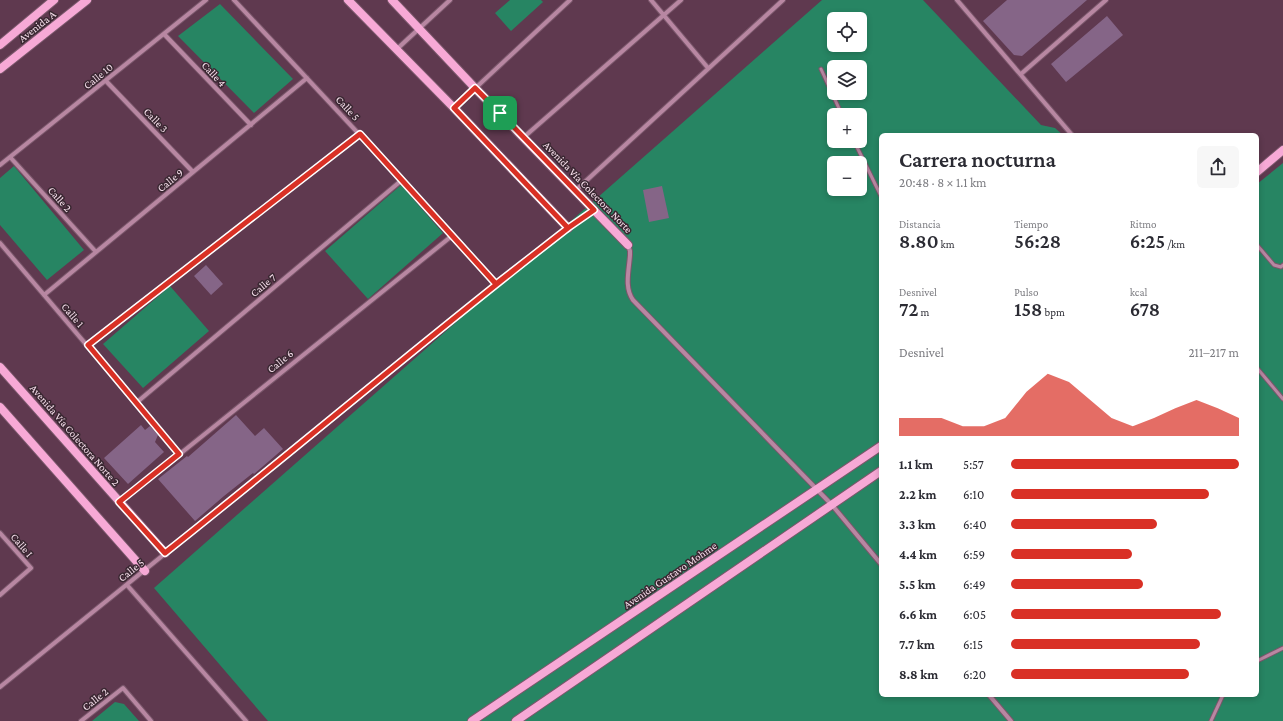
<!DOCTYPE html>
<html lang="es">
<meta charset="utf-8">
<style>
body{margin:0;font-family:"Crimson Pro",serif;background:#f7f7f7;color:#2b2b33;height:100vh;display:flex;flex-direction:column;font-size:15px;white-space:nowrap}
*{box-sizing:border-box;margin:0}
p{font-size:13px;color:#7c7c81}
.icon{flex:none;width:22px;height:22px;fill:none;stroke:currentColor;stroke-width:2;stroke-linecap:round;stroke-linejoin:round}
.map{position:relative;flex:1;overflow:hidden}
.sheet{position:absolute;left:879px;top:133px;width:380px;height:564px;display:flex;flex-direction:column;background:#fff;border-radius:6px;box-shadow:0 2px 6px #0003}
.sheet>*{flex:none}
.controls{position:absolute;left:827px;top:12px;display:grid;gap:8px}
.controls a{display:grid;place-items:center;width:40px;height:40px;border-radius:6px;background:#fff;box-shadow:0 2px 6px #0003;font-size:20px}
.pin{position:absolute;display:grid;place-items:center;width:34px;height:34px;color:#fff;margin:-17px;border-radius:8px;box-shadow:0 2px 6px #0006}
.round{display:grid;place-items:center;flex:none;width:42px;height:42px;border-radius:6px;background:#f7f7f7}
.overview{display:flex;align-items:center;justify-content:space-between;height:68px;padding:0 20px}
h1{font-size:22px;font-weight:600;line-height:30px}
.metrics{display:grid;grid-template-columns:repeat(3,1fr);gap:6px;height:68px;padding:4px 20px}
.metrics div{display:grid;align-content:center}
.metrics b{font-size:20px;font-weight:600}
.metrics small{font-size:11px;font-weight:400}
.metrics p{font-size:11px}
.chart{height:112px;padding:8px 20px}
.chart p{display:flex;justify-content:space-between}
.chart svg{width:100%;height:72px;margin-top:4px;fill:#d93025;opacity:.7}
ul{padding:0 20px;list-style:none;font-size:13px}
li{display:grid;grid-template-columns:64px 48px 1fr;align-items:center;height:30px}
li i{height:10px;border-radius:5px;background:#d93025}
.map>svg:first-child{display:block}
.green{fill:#278563;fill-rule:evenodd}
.building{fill:#856587}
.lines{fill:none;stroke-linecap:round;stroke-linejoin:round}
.lane-casing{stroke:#7a576b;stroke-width:5}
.street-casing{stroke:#7a576b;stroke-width:6}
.secondary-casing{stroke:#7a576b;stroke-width:10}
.lane{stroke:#b887a2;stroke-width:3}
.street{stroke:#b887a2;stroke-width:4}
.secondary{stroke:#f7a9d6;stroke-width:8}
.route-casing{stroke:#fff;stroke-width:8}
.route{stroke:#d93025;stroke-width:5}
.labels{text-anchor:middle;stroke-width:3;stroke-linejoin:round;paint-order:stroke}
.street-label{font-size:11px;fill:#f7dfec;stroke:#392731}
</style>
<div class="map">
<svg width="1283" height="721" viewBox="0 0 1283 721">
<rect width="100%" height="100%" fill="#5f394f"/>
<!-- green -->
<path class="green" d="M510,0H541L543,2L511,31L495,13Z
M822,0H923L1041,125L1055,128L1063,135H881V695H1257V184L1283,163V721H268L154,588ZM834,19H860V45H834ZM834,67H860V93H834ZM834,115H860V141H834ZM834,163H860V189H834Z
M220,4L293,79L254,113L178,36Z
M14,166L84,250L47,280L0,225V178Z
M401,185L443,233L368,299L325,251Z
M170,286L209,331L143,388L103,344Z
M115,702L124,704L139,721H92Z"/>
<!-- building -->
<path class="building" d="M1007,0H1087L1022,56L1014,55L983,21Z
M1107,16L1123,35L1066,82L1051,64Z
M662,186L669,218L649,222L643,190Z
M206,265L223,284L211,295L194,276Z
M236,415L255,436L264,428L283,449L254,474L253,473L224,496L195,521L158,479L187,456L188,457Z
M141,425L145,430L150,426L158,435L155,442L164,452L128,484L104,458Z"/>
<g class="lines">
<defs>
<path id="lane" d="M821,69L842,115
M854,141L881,196
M1257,245L1274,265L1281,267L1283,265
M1257,368L1283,399
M1257,661L1283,648
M1211,721L1223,695"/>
<path id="street" d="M234,0L453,235L496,284
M651,0L708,68
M957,0L1072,135
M164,34L251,125
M397,49L450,0
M1021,74L1106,0
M106,81L193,172
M454,108L570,0
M524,137L681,0
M10,157L96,252
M0,165L206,0
M575,191L783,0
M0,243L179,454
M628,245L630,251V255C629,271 624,287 633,300L832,505L881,564
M44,295L307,78
M88,345L360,134
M136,403L402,180
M120,502L453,235
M0,533L31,568L0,595
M127,585L246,721
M0,687L407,358L496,284L568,228L594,210
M989,695L1011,721
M81,721L123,688L151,721"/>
<path id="secondary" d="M348,0L454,108L568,228
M392,0L475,88L628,245
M0,45L54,0
M0,69L87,0
M1257,172L1283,150
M0,367L165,553
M0,407L145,571
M472,721L881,446
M516,721L881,471"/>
</defs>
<!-- lane casing -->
<use href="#lane" class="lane-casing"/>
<!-- street casing -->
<use href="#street" class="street-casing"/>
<!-- secondary casing -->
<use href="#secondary" class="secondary-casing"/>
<!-- lane -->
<use href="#lane" class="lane"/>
<!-- street -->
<use href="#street" class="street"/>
<!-- secondary -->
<use href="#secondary" class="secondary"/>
</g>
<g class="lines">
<defs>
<path id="route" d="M500,113L594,210L568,228L496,284L360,134L88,345L179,454L119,502L165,553C300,446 431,334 568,228L454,108L475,88L500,113"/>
</defs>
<!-- route casing -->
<use href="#route" class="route-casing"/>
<!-- route -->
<use href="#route" class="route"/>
</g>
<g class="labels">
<!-- street labels -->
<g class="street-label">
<text transform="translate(37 26) rotate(-38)" y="4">Avenida A</text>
<text transform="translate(214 74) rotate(47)" y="4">Calle 4</text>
<text transform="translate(98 76) rotate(-39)" y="4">Calle 10</text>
<text transform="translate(348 108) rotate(47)" y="4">Calle 5</text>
<text transform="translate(156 120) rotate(46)" y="4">Calle 3</text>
<text transform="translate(170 180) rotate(-39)" y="4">Calle 9</text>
<text transform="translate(588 187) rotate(46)" y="4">Avenida Vía Colectora Norte</text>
<text transform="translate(60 199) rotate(48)" y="4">Calle 2</text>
<text transform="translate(263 285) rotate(-40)" y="4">Calle 7</text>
<text transform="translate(73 315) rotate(49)" y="4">Calle 1</text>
<text transform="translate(280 361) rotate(-39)" y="4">Calle 6</text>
<text transform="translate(75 435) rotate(49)" y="4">Avenida Vía Colectora Norte 2</text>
<text transform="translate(22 545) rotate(49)" y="4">Calle I</text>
<text transform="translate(131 570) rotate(-39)" y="4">Calle 5</text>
<text transform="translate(670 575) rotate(-34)" y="4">Avenida Gustavo Mohme</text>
<text transform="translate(95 699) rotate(-38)" y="4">Calle 2</text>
</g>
</g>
</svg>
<div class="controls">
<a><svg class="icon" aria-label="locate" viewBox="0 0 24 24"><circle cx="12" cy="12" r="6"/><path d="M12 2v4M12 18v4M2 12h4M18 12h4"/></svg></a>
<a><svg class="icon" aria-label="layers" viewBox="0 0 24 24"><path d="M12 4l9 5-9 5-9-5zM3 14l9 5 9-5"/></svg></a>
<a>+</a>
<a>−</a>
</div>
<div class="pin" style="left:500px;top:113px;background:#1e9e55"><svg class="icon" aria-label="arrive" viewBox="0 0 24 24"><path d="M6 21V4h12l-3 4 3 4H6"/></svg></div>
<section class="sheet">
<div class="overview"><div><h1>Carrera nocturna</h1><p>20:48 · 8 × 1.1 km</p></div><a class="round"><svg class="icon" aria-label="share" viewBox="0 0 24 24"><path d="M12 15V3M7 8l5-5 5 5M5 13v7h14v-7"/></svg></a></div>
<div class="metrics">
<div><p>Distancia</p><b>8.80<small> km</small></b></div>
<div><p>Tiempo</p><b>56:28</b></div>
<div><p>Ritmo</p><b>6:25<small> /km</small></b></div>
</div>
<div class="metrics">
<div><p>Desnivel</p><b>72<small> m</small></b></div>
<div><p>Pulso</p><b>158<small> bpm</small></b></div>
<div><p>kcal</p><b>678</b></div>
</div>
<div class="chart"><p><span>Desnivel</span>211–217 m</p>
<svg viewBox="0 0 160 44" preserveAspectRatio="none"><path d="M0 44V33L10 33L20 33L30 38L40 38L50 33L60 17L70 6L80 11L90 22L100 33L110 38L120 33L130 27L140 22L150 27L160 33V44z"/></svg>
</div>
<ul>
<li><b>1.1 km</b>5:57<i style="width:100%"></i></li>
<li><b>2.2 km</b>6:10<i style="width:87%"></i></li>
<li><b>3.3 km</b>6:40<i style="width:64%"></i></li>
<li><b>4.4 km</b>6:59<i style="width:53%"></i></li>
<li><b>5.5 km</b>6:49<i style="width:58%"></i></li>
<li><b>6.6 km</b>6:05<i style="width:92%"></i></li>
<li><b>7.7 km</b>6:15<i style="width:83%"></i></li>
<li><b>8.8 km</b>6:20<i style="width:78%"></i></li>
</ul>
</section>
</div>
